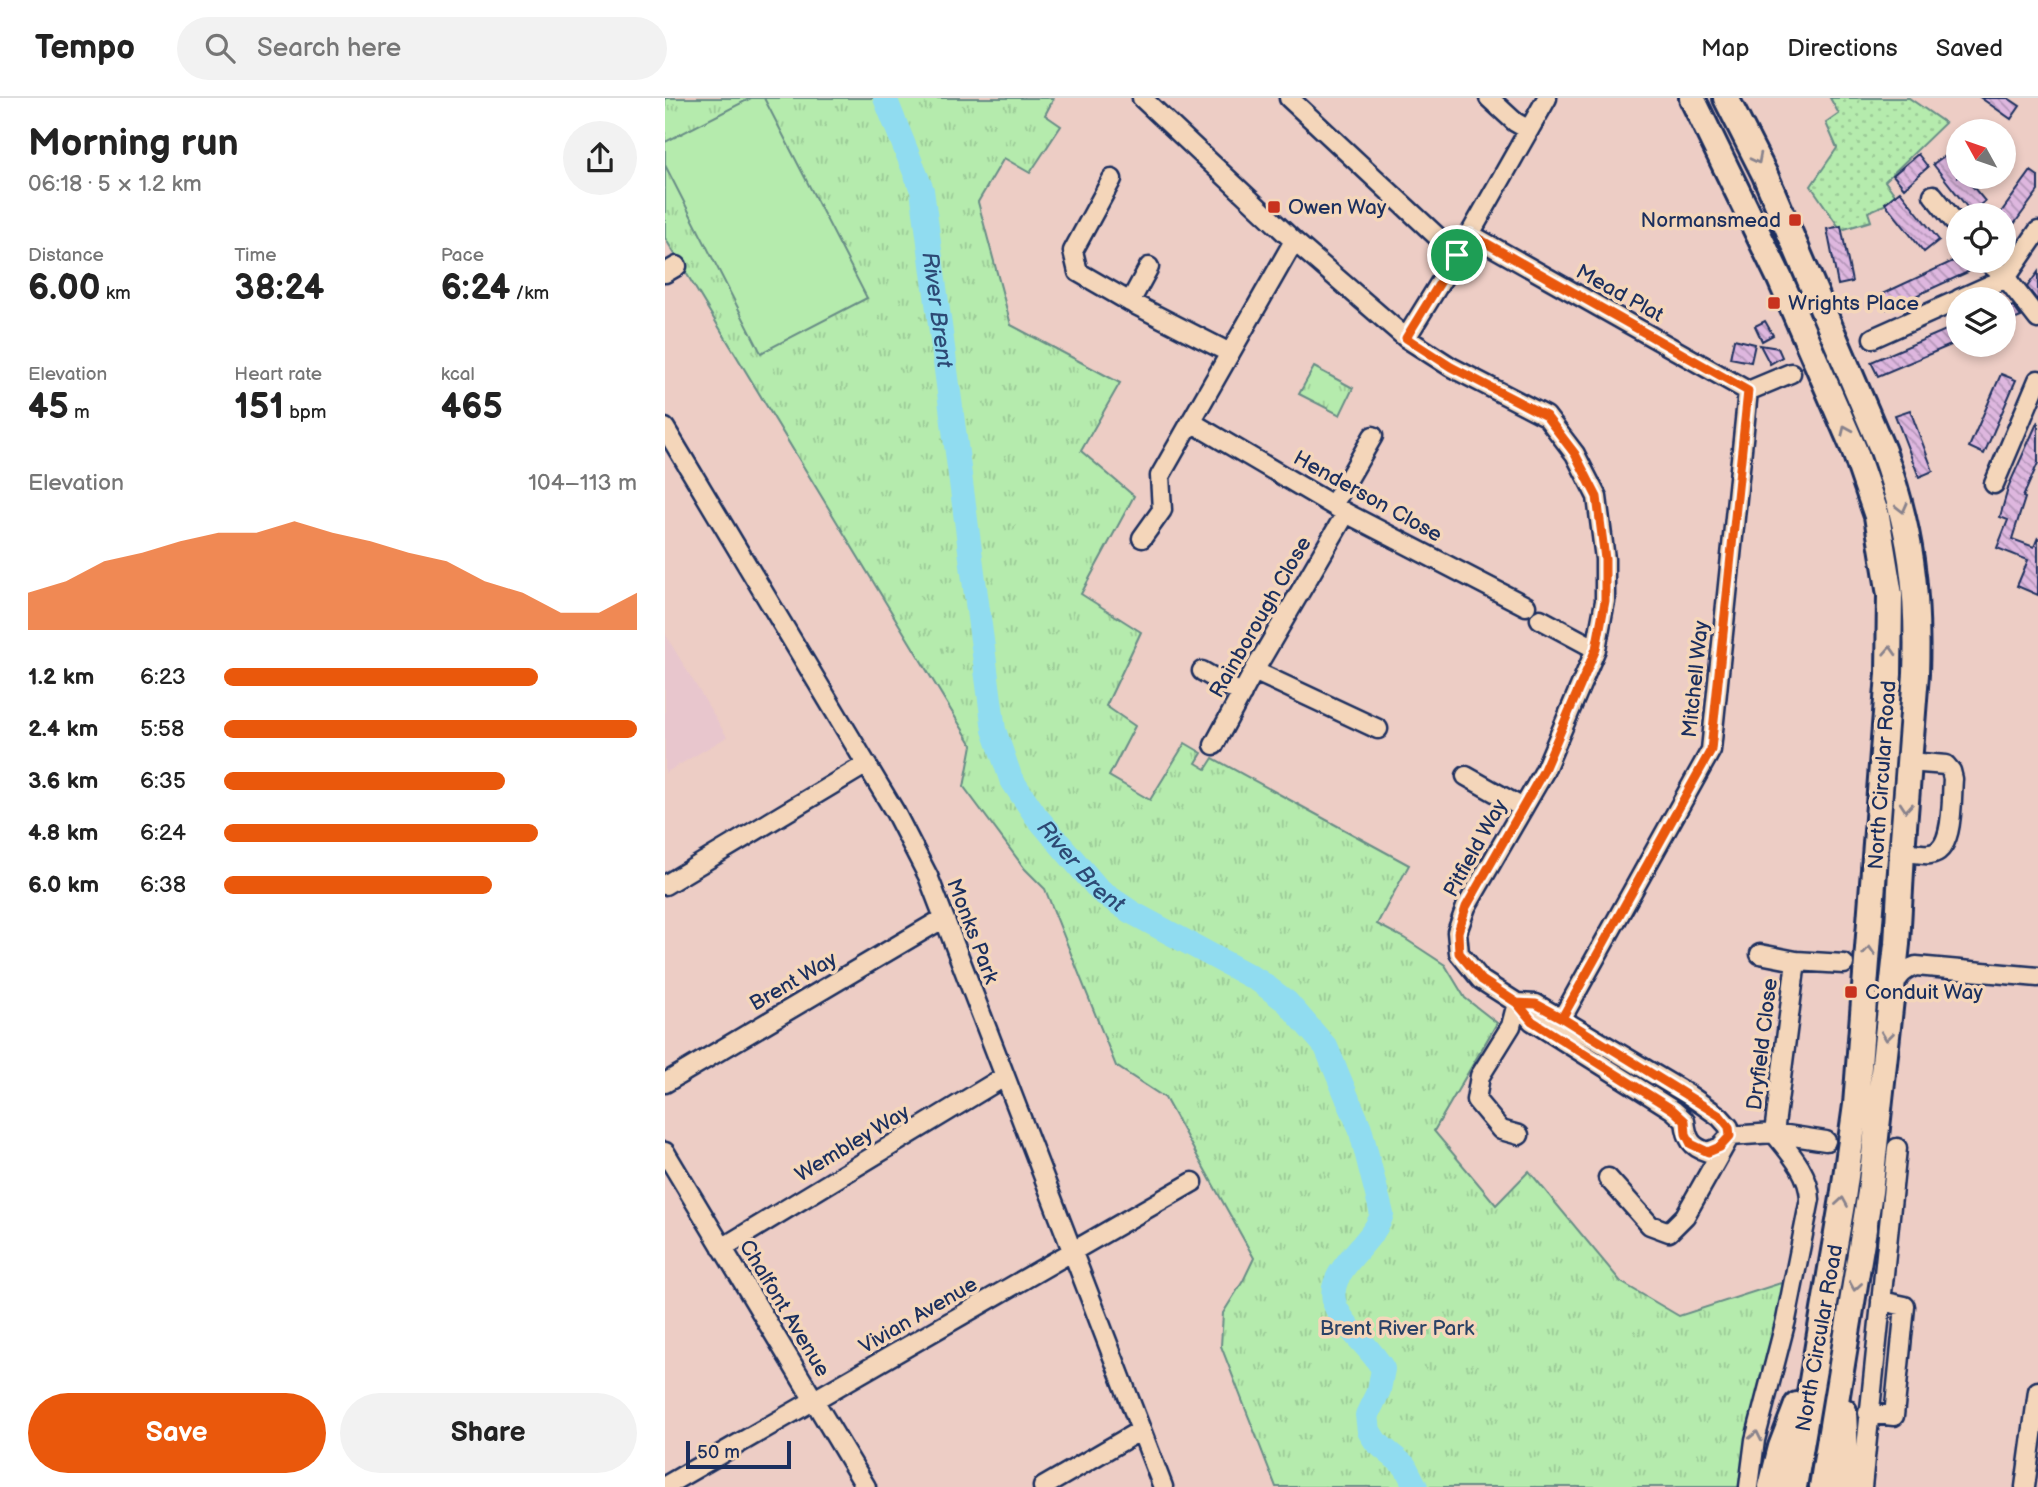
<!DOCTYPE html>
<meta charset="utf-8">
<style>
body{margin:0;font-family:"Balsamiq Sans",sans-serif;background:#f2f2f2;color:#222;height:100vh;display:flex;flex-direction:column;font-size:26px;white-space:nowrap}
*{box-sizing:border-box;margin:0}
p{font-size:23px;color:#767676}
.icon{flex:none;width:38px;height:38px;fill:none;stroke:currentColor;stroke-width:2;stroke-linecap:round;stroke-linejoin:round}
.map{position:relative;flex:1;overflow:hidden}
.drawer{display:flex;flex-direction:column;background:#fff;width:665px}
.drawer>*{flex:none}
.needle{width:46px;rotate:310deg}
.buttons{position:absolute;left:1281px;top:21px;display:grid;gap:14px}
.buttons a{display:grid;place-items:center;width:70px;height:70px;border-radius:50%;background:#fff;box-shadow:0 4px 10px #0003;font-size:35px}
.scale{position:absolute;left:21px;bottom:18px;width:105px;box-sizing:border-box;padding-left:7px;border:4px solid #1b2f5e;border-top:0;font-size:19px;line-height:24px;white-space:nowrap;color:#1b2f5e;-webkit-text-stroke:5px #f4d6ba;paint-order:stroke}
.pin{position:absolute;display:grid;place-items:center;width:60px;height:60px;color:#fff;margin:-30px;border:4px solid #fff;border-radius:50%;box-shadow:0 2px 7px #0007}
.round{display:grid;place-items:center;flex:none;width:74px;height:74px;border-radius:37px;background:#f2f2f2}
.overview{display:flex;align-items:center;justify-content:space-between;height:119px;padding:0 28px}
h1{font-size:38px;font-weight:600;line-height:52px}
.figures{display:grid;grid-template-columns:repeat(3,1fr);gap:10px;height:119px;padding:7px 28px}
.figures div{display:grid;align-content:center}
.figures b{font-size:35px;font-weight:600}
.figures small{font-size:19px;font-weight:400}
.figures p{font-size:19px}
.chart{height:196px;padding:14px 28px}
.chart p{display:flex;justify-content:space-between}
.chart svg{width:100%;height:126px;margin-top:7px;fill:#ea580c;opacity:.7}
.primary-button{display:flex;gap:14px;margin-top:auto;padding:14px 28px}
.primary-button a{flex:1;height:80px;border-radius:42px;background:#ea580c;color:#fff;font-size:28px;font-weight:600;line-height:80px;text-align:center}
.primary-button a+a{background:#f2f2f2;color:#222}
ul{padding:0 28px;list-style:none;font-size:23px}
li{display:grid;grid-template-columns:112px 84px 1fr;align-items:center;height:52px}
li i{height:18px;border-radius:9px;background:#ea580c}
header{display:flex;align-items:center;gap:42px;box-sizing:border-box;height:98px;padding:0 35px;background:#fff;border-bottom:2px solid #e0e0e0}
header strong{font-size:33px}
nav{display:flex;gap:38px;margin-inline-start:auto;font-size:24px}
.search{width:490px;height:63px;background:#f2f2f2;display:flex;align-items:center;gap:18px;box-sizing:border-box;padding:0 24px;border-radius:38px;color:#767676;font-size:26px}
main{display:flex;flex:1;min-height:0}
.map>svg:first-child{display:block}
.built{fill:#e8c6cd}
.grass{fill:url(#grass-dots);stroke:#688d86;stroke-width:2}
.park{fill:url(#park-tufts);stroke:#688d86;stroke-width:2}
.pitch{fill:#b5ebad;stroke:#688d86;stroke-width:2}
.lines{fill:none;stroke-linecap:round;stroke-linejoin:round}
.river{stroke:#90dcf0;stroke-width:24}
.building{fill:url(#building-back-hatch);stroke:#1b2f5e;stroke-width:2}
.minor-casing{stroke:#1b2f5e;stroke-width:23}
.highway-casing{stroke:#1b2f5e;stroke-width:30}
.minor{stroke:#f4d6ba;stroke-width:18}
.highway{stroke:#f4d6ba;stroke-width:24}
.oneway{stroke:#88828c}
.route-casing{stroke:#fff;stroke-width:14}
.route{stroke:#ea580c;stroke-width:9}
.poi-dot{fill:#c8321e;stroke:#f4d6ba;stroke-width:2.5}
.labels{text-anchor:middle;stroke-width:7;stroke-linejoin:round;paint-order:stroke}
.poi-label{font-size:21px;fill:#1b2f5e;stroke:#f4d6ba;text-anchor:start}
.street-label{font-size:21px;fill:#1b2f5e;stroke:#f4d6ba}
.park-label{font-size:21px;fill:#2a4266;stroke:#f4d6ba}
.water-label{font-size:23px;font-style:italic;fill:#2d4974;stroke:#f4d6ba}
</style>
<header>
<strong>Tempo</strong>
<div class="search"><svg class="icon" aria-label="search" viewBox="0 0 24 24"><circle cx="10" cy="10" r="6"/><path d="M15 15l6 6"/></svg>Search here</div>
<nav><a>Map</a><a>Directions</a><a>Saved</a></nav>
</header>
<main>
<section class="drawer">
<div class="overview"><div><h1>Morning run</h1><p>06:18 · 5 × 1.2 km</p></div><a class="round"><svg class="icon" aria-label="share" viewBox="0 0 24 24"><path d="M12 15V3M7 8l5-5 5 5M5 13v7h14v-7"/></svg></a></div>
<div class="figures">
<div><p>Distance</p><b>6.00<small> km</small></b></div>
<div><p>Time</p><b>38:24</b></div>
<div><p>Pace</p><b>6:24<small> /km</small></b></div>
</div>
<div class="figures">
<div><p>Elevation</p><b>45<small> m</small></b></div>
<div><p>Heart rate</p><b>151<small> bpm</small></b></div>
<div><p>kcal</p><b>465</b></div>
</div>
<div class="chart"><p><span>Elevation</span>104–113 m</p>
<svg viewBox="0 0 160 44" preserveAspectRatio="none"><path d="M0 44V31L10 27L20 20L30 17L40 13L50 10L60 10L70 6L80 10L90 13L100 17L110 20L120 27L130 31L140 38L150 38L160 31V44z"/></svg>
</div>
<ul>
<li><b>1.2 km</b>6:23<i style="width:76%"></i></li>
<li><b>2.4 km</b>5:58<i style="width:100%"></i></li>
<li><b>3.6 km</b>6:35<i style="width:68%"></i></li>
<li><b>4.8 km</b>6:24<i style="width:76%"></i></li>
<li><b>6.0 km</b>6:38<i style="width:65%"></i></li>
</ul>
<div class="primary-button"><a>Save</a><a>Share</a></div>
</section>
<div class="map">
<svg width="1373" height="1389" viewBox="0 0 1373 1389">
<defs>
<pattern id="grass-dots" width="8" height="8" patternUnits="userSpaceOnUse" patternTransform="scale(1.75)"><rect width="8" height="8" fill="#b5ebad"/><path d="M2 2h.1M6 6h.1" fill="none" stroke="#9bca97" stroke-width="1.8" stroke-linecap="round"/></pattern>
<pattern id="park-tufts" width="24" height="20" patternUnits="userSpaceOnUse" patternTransform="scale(1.75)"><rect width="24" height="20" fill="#b5ebad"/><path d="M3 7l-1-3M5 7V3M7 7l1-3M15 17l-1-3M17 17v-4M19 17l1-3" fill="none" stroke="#9bca97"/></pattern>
<pattern id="building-back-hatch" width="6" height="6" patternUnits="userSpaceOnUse" patternTransform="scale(1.75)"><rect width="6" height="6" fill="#deb7df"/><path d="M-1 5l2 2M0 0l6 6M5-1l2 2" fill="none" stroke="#b395b8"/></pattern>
</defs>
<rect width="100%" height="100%" fill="#edcdc5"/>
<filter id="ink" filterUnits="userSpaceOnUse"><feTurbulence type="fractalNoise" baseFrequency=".0143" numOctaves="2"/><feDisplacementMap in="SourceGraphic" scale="14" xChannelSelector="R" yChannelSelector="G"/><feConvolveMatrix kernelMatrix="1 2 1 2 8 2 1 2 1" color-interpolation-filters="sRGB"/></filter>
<g filter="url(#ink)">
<!-- built -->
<path class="built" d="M0,536L62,639L0,675Z"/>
<!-- grass -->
<path class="grass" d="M1165,0H1244L1280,25L1220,83L1233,101L1203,114L1206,123L1176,132L1146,88L1172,50L1161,25L1174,16Z"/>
<!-- park -->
<path class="park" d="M0,0H389L380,17L396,28L365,75L339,60L313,104L346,227L455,285L416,353L469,398L416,496L476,534L441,608L470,628L444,678L485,702L520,645L537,655L531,665L541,671L548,660L744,767L712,826L739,840L780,867L800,900L832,925L769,1033L831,1107L864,1073L956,1184L1014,1218L1119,1184L1076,1389H611L556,1248L558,1215L578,1183L589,1160L500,1000L451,968L380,791L360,771L299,689L307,647L0,140Z
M649,269L688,290L675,317L634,296Z"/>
<!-- pitch -->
<path class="pitch" d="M86,0H99L202,200L96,255L0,67V44Z"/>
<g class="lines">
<!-- river -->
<path class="river" id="s1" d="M220,0L257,92L329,632L346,681L371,718L435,793L466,814L594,883L622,904L661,949L695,1030L717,1116C709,1148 650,1177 674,1215C686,1236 706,1250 718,1271L714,1292L702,1317L704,1333L711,1344L740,1368L751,1389"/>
</g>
<!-- building -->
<path class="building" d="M1316,0H1343L1355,8L1346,21Z
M1253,56L1263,69L1239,90L1228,77Z
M1282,56L1293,70V79H1300L1320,103L1306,114L1268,66Z
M1366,73L1373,78V93L1339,140V117H1334Z
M1235,93L1274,142L1259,154L1220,105Z
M1176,128L1187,184L1173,187L1162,131Z
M1288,163H1298L1303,174L1222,211L1215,197Z
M1373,174V203L1362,189Z
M1348,208L1356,219L1339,226V212Z
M1100,223L1108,237L1097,243L1090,228Z
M1288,229L1290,232L1293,231V244L1213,278L1206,264Z
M1069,241L1090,246L1086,264L1065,260Z
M1095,247L1113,250L1117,259L1105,266Z
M1336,276L1351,282L1319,356L1304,349Z
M1245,312L1268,373L1254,379L1230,317Z
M1373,323V365L1358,399L1360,400L1347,441L1369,449L1373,439V497L1352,488L1363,462L1332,450L1343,422L1335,419L1344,387Z"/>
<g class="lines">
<defs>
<path id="minor" d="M477,0L629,143L741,240L786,269L881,318L910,356L932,399L940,461V503L931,551L879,674L801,809L792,834L794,855L816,882L852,905L871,906L1024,997L1055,1019L1064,1029L1065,1038L1055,1049L1043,1054C1026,1049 1022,1041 1020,1023L1008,1012L867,923L852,905
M624,0L792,157
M824,0L850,24L864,32
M447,81L408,153L413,174L465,204L563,254
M1268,97L1293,128
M805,136L1083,293
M1322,163L1341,180L1373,221
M0,175L12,168
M1294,201L1341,180L1373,133
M465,204L484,169
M741,240L805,136L882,0
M1208,240L1293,202
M1083,293L1126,275
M526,324L681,415L861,508
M0,330L230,714L263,778L498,1389
M1329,386L1373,282
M668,407L708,338
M477,440L497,412L495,378L629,143
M875,521L931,551
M537,573L577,596
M589,573L713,631
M549,647L589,573L681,415
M801,678L858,710
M1237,754C1246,754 1257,757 1265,756C1290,753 1286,700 1288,681L1286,673L1281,667L1244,664
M0,787L200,667
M1095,856L1131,863L1179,866
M1229,888C1234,877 1239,872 1251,868L1373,879
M852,905L846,928L815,978L811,1002L836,1032L854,1037
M897,920L1046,652L1083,293
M0,985L279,820
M1109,1035L1131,863
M0,1054L201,1389
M943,1080L985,1127L1004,1134L1020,1118L1065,1038L1109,1035L1161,1043
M57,1150L339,979
M1203,1315L1229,1318L1240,1208L1216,1203
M0,1388L528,1084
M378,1389L476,1332
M1084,1389L1090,1342L1121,1222L1145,1101C1144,1075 1125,1055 1109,1035
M1197,1389L1232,1050
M1360,1389L1373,1293"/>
<path id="highway" d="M1027,0L1115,181L1189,351L1212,418L1225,497L1224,576L1191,1007L1178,1100L1129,1389
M1061,0L1100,77L1218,353C1246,431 1254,493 1251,576L1237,754L1232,846L1205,1094L1157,1389
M1106,1389L1116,1349L1132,1307
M1178,1389L1181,1360L1179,1313"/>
</defs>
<!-- minor casing -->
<use href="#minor" class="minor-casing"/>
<!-- highway casing -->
<use href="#highway" class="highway-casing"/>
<!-- minor -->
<use href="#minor" class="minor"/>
<!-- highway -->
<use href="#highway" class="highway"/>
</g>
<!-- one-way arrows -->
<defs><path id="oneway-chevron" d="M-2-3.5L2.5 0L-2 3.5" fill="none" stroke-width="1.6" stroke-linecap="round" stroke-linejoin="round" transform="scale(1.75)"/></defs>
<g class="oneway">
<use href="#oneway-chevron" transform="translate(1092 61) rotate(63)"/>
<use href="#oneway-chevron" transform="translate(1181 332) rotate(-114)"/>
<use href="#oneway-chevron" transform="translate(1237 410) rotate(76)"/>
<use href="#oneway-chevron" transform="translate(1225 553) rotate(-87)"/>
<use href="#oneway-chevron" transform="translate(1241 709) rotate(95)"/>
<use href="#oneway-chevron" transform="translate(1204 853) rotate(-86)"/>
<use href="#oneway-chevron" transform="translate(1222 938) rotate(97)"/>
<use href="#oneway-chevron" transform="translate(1177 1104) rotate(-81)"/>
<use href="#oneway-chevron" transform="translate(1190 1188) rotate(99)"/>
<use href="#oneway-chevron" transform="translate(1091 1338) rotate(-78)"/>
</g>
</g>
<g class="lines" filter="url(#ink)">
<defs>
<path id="route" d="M792,157L741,240L786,269L881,318L910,356L932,399L940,461V503L931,551L878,674L801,809L793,834L794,855L817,882L852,905L871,906L897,920L1055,1018L1064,1029L1065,1038L1055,1049L1043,1054L1026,1046L1021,1036L1020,1023L1008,1012L867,923L852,905L871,906L897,920L1046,652L1083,293L805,136L792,157"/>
</defs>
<!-- route casing -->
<use href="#route" class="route-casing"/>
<!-- route -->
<use href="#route" class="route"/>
</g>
<!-- markers -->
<g class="poi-dot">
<rect x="602" y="102" width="14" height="14" rx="3.5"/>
<rect x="1123" y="115" width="14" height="14" rx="3.5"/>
<rect x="1102" y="198" width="14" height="14" rx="3.5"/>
<rect x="1179" y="887" width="14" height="14" rx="3.5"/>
</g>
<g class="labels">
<!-- poi labels -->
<g class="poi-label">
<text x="623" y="116">Owen Way</text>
<text x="1116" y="129" text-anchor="end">Normansmead</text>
<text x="1123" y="212">Wrights Place</text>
<text x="1200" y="901">Conduit Way</text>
</g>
<!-- street labels -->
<g class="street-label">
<text transform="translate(955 195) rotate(29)" y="7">Mead Plat</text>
<text transform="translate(703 398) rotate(29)" y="7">Henderson Close</text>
<text transform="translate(595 519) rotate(-60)" y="7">Rainborough Close</text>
<text transform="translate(1030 581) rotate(-84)" y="7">Mitchell Way</text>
<text transform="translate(1217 677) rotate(-86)" y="7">North Circular Road</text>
<text transform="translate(810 750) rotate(-61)" y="7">Pitfield Way</text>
<text transform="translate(308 833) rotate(69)" y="7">Monks Park</text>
<text transform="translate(128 883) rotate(-30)" y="7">Brent Way</text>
<text transform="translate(1097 946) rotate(-83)" y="7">Dryfield Close</text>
<text transform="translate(187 1045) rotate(-31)" y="7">Wembley Way</text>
<text transform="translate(120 1210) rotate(59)" y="7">Chalfont Avenue</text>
<text transform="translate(253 1217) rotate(-30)" y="7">Vivian Avenue</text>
<text transform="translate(1154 1240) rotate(-80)" y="7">North Circular Road</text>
</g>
<!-- park labels -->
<g class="park-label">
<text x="732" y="1237">Brent River Park</text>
</g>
<!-- water labels -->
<g class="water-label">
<text dy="8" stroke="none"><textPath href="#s1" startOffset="220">River Brent</textPath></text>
<text dy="8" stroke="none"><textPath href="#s1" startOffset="808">River Brent</textPath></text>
</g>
</g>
</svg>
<div class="buttons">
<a><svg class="needle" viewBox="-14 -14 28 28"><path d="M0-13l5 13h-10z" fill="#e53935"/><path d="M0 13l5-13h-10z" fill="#767676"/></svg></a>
<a><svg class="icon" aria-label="locate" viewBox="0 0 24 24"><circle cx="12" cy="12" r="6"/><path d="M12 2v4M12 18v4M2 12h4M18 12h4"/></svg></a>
<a><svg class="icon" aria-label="layers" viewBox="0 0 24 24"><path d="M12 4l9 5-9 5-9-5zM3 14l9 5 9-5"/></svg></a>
</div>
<div class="scale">50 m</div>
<div class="pin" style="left:792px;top:157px;background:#1e9e55"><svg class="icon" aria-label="arrive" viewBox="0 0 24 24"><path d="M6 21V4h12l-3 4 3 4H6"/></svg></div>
</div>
</main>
